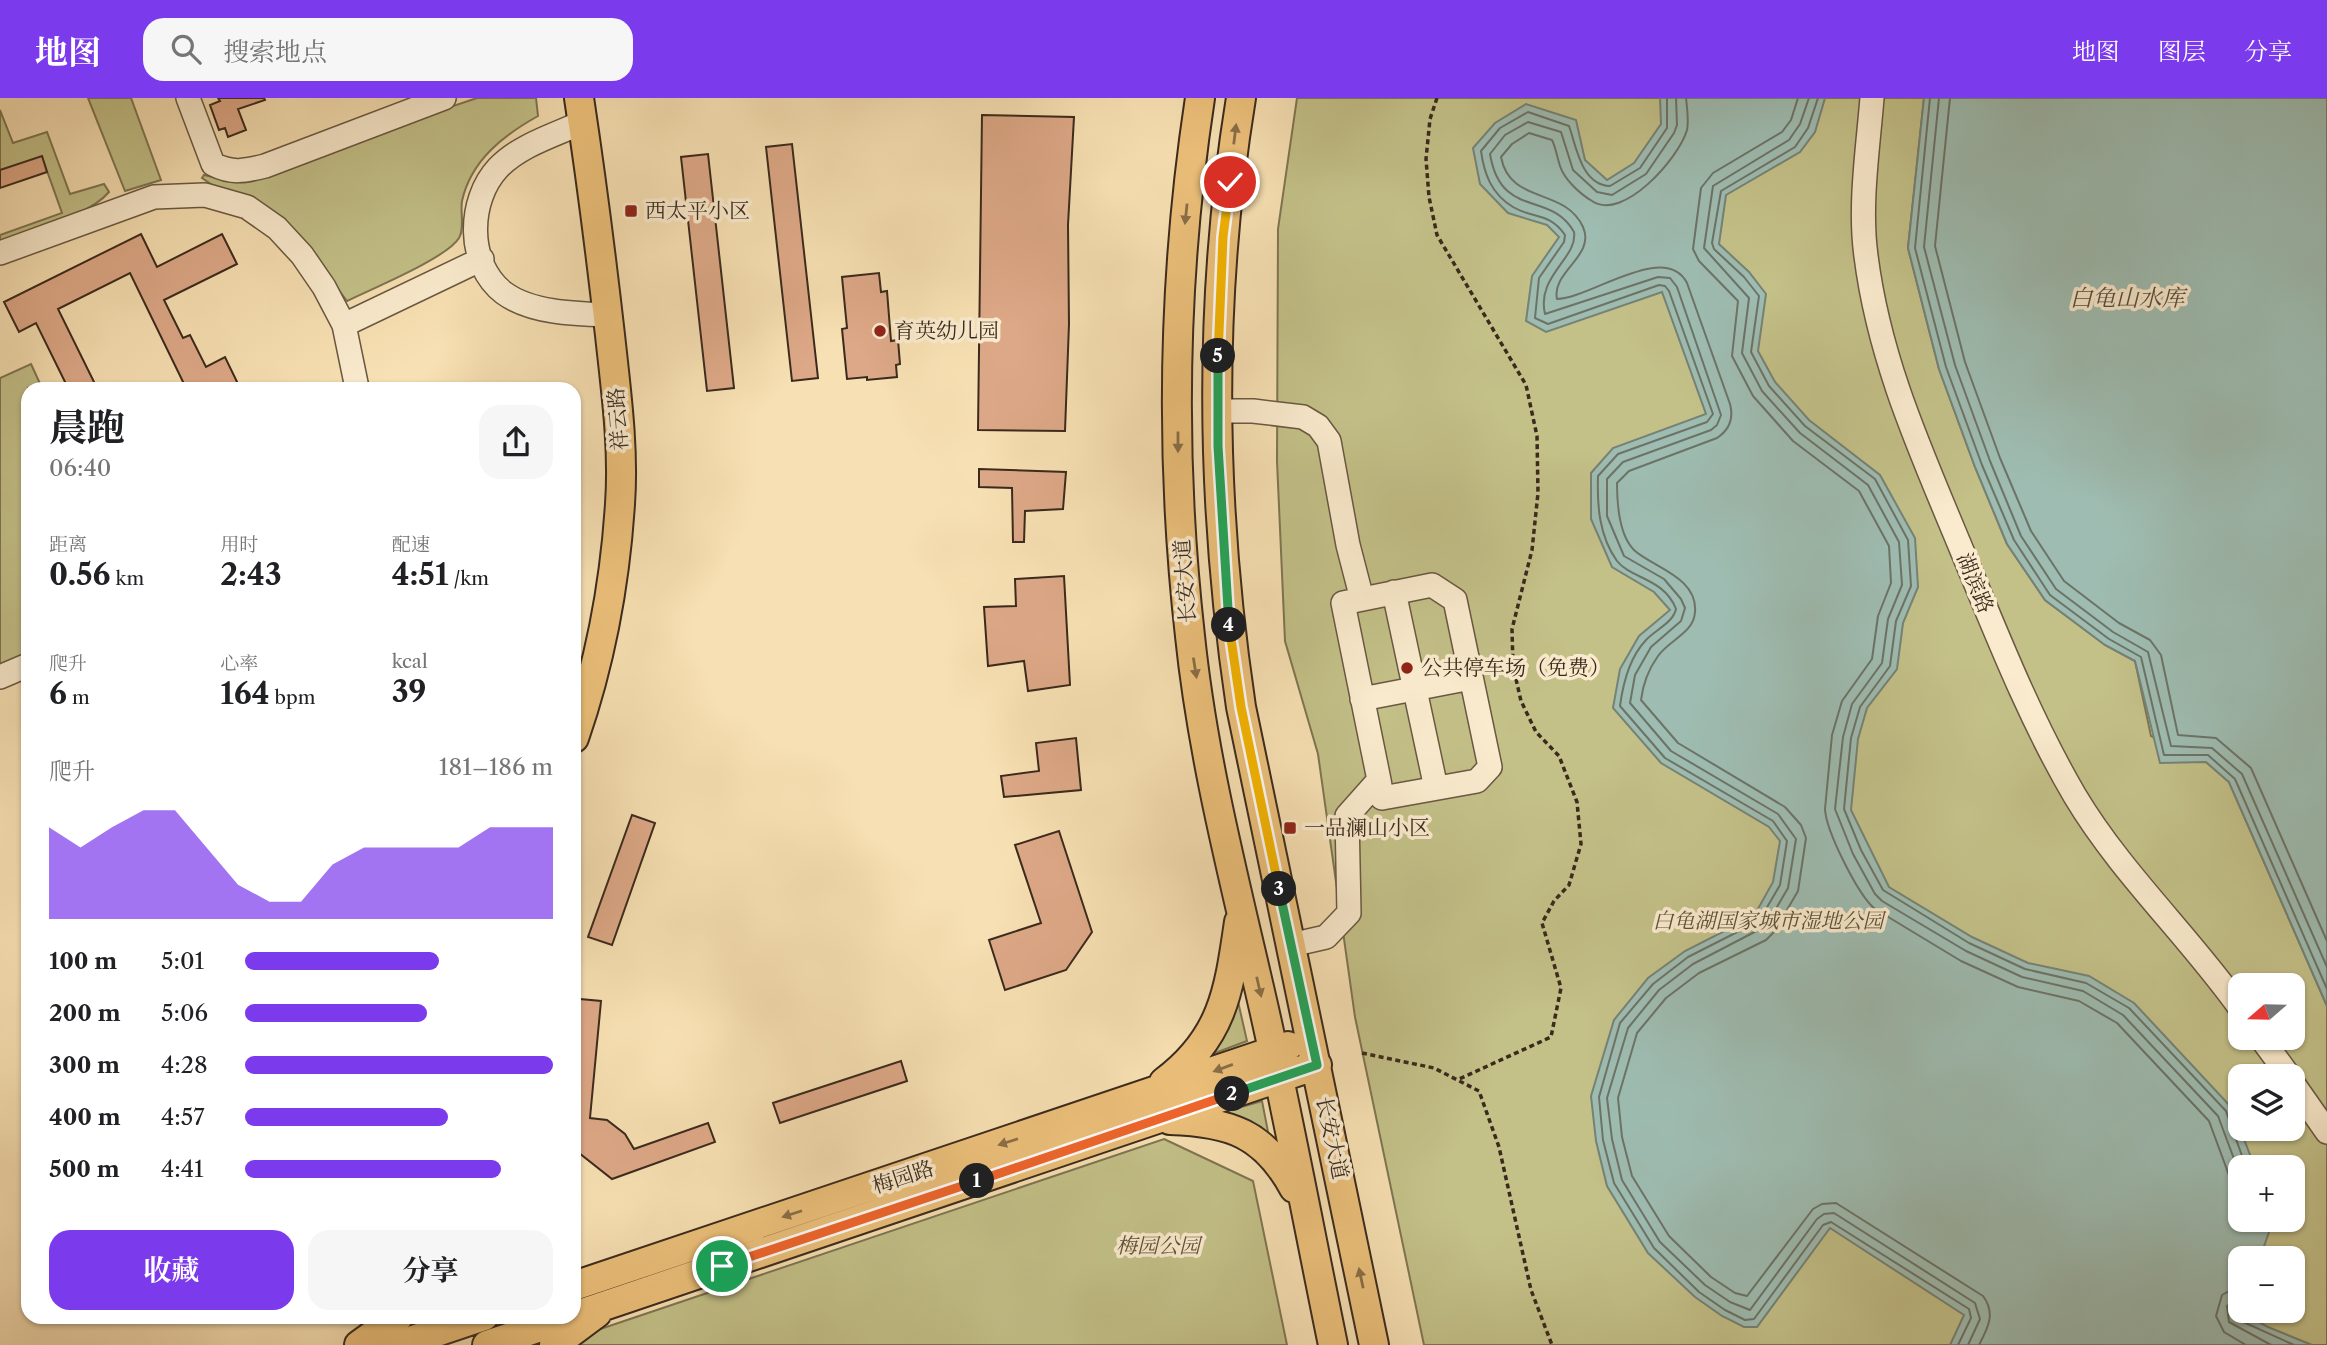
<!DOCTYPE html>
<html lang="zh">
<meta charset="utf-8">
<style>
body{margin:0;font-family:"Libre Caslon Text","Noto Serif SC",serif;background:#f6f6f6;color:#202124;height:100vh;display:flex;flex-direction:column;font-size:26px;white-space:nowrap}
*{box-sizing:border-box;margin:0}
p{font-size:23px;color:#757577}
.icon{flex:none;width:38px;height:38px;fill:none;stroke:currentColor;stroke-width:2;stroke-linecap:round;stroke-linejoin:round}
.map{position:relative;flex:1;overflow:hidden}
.panel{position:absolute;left:21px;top:284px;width:560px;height:942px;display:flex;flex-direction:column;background:#fff;border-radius:21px;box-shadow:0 2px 5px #0004}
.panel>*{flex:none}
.needle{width:46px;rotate:250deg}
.controls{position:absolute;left:2228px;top:875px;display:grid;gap:14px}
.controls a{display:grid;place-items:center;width:77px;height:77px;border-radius:14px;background:#fff;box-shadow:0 2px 5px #0004;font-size:35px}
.pin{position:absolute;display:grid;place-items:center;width:60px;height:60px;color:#fff;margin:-30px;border:4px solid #fff;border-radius:50%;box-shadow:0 2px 7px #0007}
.km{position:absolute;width:35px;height:35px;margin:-18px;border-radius:50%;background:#222;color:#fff;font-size:19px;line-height:35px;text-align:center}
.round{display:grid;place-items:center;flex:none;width:74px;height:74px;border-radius:21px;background:#f6f6f6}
.overview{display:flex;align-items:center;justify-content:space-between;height:119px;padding:0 28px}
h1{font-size:38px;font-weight:700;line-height:52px}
.figures{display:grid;grid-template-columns:repeat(3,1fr);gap:10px;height:119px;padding:7px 28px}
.figures div{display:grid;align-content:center}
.figures b{font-size:30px;font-weight:700}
.figures small{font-size:19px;font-weight:400}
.figures p{font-size:19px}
.chart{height:196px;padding:14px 28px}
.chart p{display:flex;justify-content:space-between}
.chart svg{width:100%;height:126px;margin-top:7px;fill:#7c3aed;opacity:.7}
.action{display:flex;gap:14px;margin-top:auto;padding:14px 28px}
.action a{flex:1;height:80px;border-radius:21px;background:#7c3aed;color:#fff;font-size:28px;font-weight:700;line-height:80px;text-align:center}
.action a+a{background:#f6f6f6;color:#202124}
ul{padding:0 28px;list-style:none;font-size:23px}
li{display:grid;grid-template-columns:112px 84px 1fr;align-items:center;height:52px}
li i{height:18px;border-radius:9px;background:#7c3aed}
header{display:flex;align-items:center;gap:42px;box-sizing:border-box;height:98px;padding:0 35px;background:#7c3aed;color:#fff}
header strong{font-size:33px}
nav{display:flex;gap:38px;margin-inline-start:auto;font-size:24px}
.search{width:490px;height:63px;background:#f6f6f6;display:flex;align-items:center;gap:18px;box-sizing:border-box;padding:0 24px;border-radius:21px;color:#757577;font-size:26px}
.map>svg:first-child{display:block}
.green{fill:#c3c088;stroke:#7e7552;stroke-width:2;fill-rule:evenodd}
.water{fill:#9ebcb1;stroke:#768276;stroke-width:2}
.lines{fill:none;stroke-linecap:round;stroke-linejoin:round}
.shore{stroke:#6c7367;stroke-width:2}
.building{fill:#dda887;stroke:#3a2a1d;stroke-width:2}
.minor-casing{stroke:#695842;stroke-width:26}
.major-casing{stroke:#3a2a1d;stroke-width:32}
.path{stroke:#3a2a1d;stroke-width:3.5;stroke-dasharray:5 3.5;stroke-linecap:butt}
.minor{stroke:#faebce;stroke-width:23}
.major{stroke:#ecc07a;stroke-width:28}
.oneway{fill:#8a6e47}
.split-1-casing{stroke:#fff;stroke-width:14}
.split-2-casing{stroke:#fff;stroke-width:14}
.split-3-casing{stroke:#fff;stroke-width:14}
.split-4-casing{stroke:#fff;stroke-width:14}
.split-5-casing{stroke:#fff;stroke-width:14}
.split-6-casing{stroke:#fff;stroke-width:14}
.split-1{stroke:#f0652b;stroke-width:9}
.split-2{stroke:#f0652b;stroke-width:9}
.split-3{stroke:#22a559;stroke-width:9}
.split-4{stroke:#f5b400;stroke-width:9}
.split-5{stroke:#22a559;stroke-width:9}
.split-6{stroke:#f5b400;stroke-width:9}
.poi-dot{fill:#8f2418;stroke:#faebce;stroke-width:2.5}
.labels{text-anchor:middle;stroke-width:7;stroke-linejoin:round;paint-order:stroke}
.poi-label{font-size:21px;fill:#3a2a1d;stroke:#faebce;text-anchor:start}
.street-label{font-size:21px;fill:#3a2a1d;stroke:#faebce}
.park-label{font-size:21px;font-style:italic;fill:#5c5038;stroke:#faebce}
.water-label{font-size:23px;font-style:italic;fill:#534e42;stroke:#faebce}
</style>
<header>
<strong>地图</strong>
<div class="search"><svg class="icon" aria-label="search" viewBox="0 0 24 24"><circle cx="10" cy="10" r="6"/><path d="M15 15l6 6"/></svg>搜索地点</div>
<nav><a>地图</a><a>图层</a><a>分享</a></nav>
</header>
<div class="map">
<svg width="2327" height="1247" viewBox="0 0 2327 1247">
<rect width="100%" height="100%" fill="#f7e0b3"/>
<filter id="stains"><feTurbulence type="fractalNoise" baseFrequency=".00286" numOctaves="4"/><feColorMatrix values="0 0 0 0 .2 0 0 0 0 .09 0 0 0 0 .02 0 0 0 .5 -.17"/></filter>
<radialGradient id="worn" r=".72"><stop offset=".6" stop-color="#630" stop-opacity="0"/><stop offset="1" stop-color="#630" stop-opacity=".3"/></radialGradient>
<!-- green -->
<path class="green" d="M88,0H131L161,82L125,93Z
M477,0H536L538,18C504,37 471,62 462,103C460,114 465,130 459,140C447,160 371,191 347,203L311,155L202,80L204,77L230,83Z
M1297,0H1924L1908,150L1939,271L1975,369L2007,446L2045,502L2105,547L2135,563L2151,638L2206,664L2229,684L2327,908V1247H1424L1355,919L1318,656L1285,543L1277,363L1278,131ZM2240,887H2292V940H2240ZM2240,978H2292V1031H2240ZM2240,1069H2292V1122H2240ZM2240,1160H2292V1213H2240Z
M0,12L13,45L47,34L70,96L104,86L109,94C88,119 31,132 0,144V137L62,115L42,59L0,72Z
M31,266L42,290H28V561L0,574V280Z
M1237,899L1247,943L1207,958Z
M1262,1003L1270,1044L1217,1016Z
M1164,1041L1253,1083L1287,1247H553Z"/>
<!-- water -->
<path class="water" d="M1660,0H1825L1815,34L1800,54L1726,97L1719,146L1749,174L1766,196L1758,253L1775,284L1809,322L1880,377L1915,440L1918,489L1903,525L1897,571L1867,610L1858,641L1851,712L1889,789L1972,839L2028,865L2089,878L2134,905L2232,1010L2252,1062L2254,1069H2240V1122H2266L2269,1134L2260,1160H2240V1213L2268,1229L2312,1247H1950L1964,1217L1830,1130L1757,1229H1744L1722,1218L1695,1199L1648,1155L1607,1088L1596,1043L1591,998L1614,922L1648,880L1685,853L1754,818L1773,784L1780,743L1769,729L1661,665L1613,610L1620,571L1639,538L1670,512L1654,494L1612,469L1591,421V375L1613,350L1706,316L1662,194L1546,234L1526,223L1532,178L1559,139L1547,127L1508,115L1480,86L1473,50L1495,25L1526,6L1576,22L1585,62L1607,82L1634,65L1661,26Z
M1924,0H2327V908L2229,684L2206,664L2160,665L2135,563L2105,547L2045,502L2007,446L1975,369L1939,271L1908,150Z"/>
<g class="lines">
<!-- shore -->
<path class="shore" d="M1667,0V30L1640,70L1610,88C1581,87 1576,47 1569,28L1528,14L1500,30L1481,53C1484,75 1491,96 1513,109C1533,121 1549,114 1565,137L1564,144L1539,180L1535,220L1548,226L1659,187L1665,188L1669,193L1713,316L1707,324L1618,356L1598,378C1597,407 1599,438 1617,463C1631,481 1664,480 1676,511C1673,525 1655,532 1646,542C1629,560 1623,585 1620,608L1665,660L1773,723L1787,743L1780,787L1759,823L1688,859L1653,886L1620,925L1599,999L1603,1042L1614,1085L1654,1150L1699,1194L1725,1212L1745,1222L1754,1221L1823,1127L1831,1124L1969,1211L1971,1220L1958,1247
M1676,0L1677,27L1674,35L1646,76L1612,97L1597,94L1573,72L1561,34L1528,24L1505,37L1490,56C1501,122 1551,92 1574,134C1578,160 1536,178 1545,216L1658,179L1670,180L1677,189L1721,317L1717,327L1711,332L1623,364L1607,381V418L1624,458L1664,481L1681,501L1685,510L1681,523L1651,549L1635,577L1630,605L1671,653L1778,716L1796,741L1788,790L1766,828L1693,866L1659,892L1628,930L1607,1000L1612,1041L1622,1082L1660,1144L1705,1187L1730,1204L1750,1212L1817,1121L1824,1116L1834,1115L1975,1205L1980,1221L1968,1247
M1686,0C1687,10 1689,22 1687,32C1679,60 1623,124 1592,103C1580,96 1564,81 1560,68C1557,59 1556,50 1552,42L1529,35L1512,46L1501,59C1510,107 1565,89 1583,129C1596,158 1551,174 1557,201C1591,200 1665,143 1687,185L1730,306C1734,321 1729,332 1717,340L1629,373L1617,385C1617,405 1619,437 1634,452C1652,469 1698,479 1695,514C1694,535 1669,542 1658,558C1648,572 1643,585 1641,602L1678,645L1785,709L1801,727L1806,740L1798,793L1774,834L1766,842L1699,875L1666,900L1637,935L1618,1000L1622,1039L1632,1078L1669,1138L1711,1179L1735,1195L1747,1198L1813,1111L1822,1106L1836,1105L1983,1198C1996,1215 1988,1230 1979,1247
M1798,0L1791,22L1782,34L1713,75L1701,90L1693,151L1699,163L1738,203L1732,258L1753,298L1793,343L1859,393L1889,448L1891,485L1878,518L1872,561L1842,603L1832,637L1825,711C1826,733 1858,797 1875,811L1961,863L2018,889L2079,903L2117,925L2209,1023L2230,1080L2240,1091
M1809,0L1800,26L1789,42L1713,88L1704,150L1749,200L1742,255L1762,293L1800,335L1868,387L1899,444L1902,487L1888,521L1882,565L1852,606L1843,639L1835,711L1853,756L1875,796L1882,803L1966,853L2022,879L2083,893L2123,917L2218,1018L2240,1077
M1818,0L1808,30L1795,49L1721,93L1712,145L1714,151L1744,179L1759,198L1751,254L1769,288L1805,328L1875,381L1908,442L1911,488L1896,523L1890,568L1860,609L1851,640L1844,711L1861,752L1883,792L1969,845L2025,871L2086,885L2129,910L2226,1013L2246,1069
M1930,0L1915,150L1946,269L1982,367L2014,442L2050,497L2109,541L2141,559L2164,657H2208L2235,681L2327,891
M1939,0L1924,149L1955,267L1990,363L2021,438L2056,491L2113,534L2148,554L2171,648L2212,650L2242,676L2327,869
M1950,0L1935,148L1965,264L2000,360L2031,433L2064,483L2119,525L2150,542L2161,557L2178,637L2216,640L2251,670L2327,843
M2240,1187L2222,1197L2216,1218L2224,1234L2246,1247
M2240,1197L2227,1208L2229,1224L2271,1247
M2240,1207L2235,1214L2239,1222L2294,1247"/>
</g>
<!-- building -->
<path class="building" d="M218,0H264L265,2L238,11L246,32L228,39L225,30L219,32L210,7L220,3Z
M982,17L1074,19L1068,127L1069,226L1065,333L978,332Z
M792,46L818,280L792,283L766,49Z
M708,56L734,290L707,293L681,59Z
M42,58L47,74L0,90V72Z
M141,136L157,169L222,136L237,166L164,202L183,240L190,237L206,269L225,259L240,290H186L130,175L58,211L97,290H68L36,225L19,234L4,204Z
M879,175L881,194L887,193L891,243L898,242L900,266L896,267L897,279L867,282V279L847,281L842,231L847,230L842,179Z
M979,371L1066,374L1063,411L1025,413L1024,444H1013L1012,390L979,389Z
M1064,478L1070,587L1028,593L1024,563L988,568L984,509L1016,508L1015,481Z
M1076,640L1081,692L1004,699L1001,678L1039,673L1036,645Z
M632,717L655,725L612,847L588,839Z
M1059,733L1092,834L1066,872L1005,892L989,842L1041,825L1015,747Z
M580,901L601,903L590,1020L607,1022L625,1036L634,1051L708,1025L715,1044L612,1081L574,1051V972Z
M901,963L907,983L780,1025L773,1005Z"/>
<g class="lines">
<defs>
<path id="minor" d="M188,0L213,66C232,76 245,73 265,68L444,0
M1872,0C1868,50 1859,108 1866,158C1879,261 1919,349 1958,443C1994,529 2028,618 2075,698C2121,775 2188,837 2240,910
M583,24C555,37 520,47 498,70C468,102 466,166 504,195C531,215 576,216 608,217
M0,155L154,99L205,97L247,109L277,130L302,157L324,189L344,227L357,290
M344,227L482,161
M1218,313H1253L1303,319L1318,328L1329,343L1348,447L1362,501
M1394,494L1436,690
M0,579L28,567
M1362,601L1471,580
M1291,847L1326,839L1349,815L1347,718L1379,682L1343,505L1432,487L1455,502L1490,669L1477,683L1382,700L1379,682
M2261,940L2289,978
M2292,984L2327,1034"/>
<path id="major" d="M1200,0C1173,177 1170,360 1190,538C1203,664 1236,788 1264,911C1289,1022 1310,1135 1333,1247
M1241,0C1208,201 1211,408 1241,609L1374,1247
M574,640C600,565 615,484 620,406C624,350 616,293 610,237C601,158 591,79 579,0
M1164,984C1223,940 1229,893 1239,824
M1170,1022C1230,1024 1264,1035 1294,1090
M574,1188L1288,948
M574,1218L1317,967
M359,1247L399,1218
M398,1247L484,1218
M487,1247L573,1218
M554,1247L597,1215"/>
</defs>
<!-- minor casing -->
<use href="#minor" class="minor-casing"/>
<!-- major casing -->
<use href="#major" class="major-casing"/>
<!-- path -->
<path class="path" d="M1437,0L1430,21L1426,61L1429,99L1437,137L1526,287L1537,338L1538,395L1532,452L1512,531L1513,568L1521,603L1536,634L1559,658L1577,704L1581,746L1569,787L1554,803L1542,825L1561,890L1551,939L1457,982
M1362,955L1434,970L1479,993L1499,1049L1531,1192L1552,1247"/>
<!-- minor -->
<use href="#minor" class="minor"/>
<!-- major -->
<use href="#major" class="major"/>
</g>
<!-- one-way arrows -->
<defs><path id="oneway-solid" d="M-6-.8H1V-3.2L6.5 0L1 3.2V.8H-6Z" transform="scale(1.75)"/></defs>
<g class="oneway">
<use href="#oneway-solid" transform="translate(1235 36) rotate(-83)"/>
<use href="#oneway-solid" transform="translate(1186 116) rotate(96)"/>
<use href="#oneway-solid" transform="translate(1178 344) rotate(90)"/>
<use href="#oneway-solid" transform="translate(1195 570) rotate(81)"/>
<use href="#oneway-solid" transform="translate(1259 889) rotate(77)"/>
<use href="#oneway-solid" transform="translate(1223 970) rotate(160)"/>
<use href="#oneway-solid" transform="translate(1008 1044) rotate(162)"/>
<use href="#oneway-solid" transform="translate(792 1116) rotate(162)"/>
<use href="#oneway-solid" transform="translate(1361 1180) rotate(-102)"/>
</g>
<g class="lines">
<defs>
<path id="split-1" d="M722,1168L977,1083"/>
<path id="split-2" d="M977,1083L1232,996"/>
<path id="split-3" d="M1232,996L1317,967L1279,791"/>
<path id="split-4" d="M1229,527L1241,609L1279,791"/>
<path id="split-5" d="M1218,258V348L1229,527"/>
<path id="split-6" d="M1218,258L1223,139L1230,84"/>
</defs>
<!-- split-1 casing -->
<use href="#split-1" class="split-1-casing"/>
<!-- split-2 casing -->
<use href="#split-2" class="split-2-casing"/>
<!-- split-3 casing -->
<use href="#split-3" class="split-3-casing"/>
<!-- split-4 casing -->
<use href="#split-4" class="split-4-casing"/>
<!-- split-5 casing -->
<use href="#split-5" class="split-5-casing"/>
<!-- split-6 casing -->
<use href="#split-6" class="split-6-casing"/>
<!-- split-1 -->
<use href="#split-1" class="split-1"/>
<!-- split-2 -->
<use href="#split-2" class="split-2"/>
<!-- split-3 -->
<use href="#split-3" class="split-3"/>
<!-- split-4 -->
<use href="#split-4" class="split-4"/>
<!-- split-5 -->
<use href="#split-5" class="split-5"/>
<!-- split-6 -->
<use href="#split-6" class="split-6"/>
</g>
<!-- markers -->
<g class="poi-dot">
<rect x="624" y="106" width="14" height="14" rx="3.5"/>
<circle cx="880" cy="233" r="7"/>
<circle cx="1407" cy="570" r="7"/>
<rect x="1283" y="723" width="14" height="14" rx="3.5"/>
</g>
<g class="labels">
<!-- poi labels -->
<g class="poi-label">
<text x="645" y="120">西太平小区</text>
<text x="894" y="240">育英幼儿园</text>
<text x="1421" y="577">公共停车场（免费）</text>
<text x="1304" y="737">一品澜山小区</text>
</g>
<!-- street labels -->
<g class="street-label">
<text transform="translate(618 321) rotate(-94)" y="7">祥云路</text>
<text transform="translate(1185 483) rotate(-94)" y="7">长安大道</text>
<text transform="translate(1975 485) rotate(68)" y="7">湖滨路</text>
<text transform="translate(1332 1040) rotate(78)" y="7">长安大道</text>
<text transform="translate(903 1079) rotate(-18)" y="7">梅园路</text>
</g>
<!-- park labels -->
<g class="park-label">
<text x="1768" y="830">白龟湖国家城市湿地公园</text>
<text x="1158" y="1155">梅园公园</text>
</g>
<!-- water labels -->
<g class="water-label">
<text x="2127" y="208">白龟山水库</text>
</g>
</g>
<rect width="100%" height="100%" filter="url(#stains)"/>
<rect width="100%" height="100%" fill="url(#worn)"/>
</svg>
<div class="controls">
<a><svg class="needle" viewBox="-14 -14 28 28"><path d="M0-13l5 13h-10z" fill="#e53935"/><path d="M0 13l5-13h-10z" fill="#757577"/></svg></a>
<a><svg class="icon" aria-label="layers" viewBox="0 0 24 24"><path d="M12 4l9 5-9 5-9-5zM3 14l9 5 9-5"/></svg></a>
<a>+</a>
<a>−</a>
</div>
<div class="pin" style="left:722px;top:1168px;background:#1e9e55"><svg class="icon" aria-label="arrive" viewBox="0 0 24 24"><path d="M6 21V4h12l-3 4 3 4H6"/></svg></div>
<div class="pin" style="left:1230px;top:84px;background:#d93025"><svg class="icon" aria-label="check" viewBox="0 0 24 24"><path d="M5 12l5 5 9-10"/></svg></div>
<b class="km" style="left:977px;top:1083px">1</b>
<b class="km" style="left:1232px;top:996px">2</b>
<b class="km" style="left:1279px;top:791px">3</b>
<b class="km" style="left:1229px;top:527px">4</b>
<b class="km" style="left:1218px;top:258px">5</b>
<section class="panel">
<div class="overview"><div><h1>晨跑</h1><p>06:40</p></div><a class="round"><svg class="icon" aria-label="share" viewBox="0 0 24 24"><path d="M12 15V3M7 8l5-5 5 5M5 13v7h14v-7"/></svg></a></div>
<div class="figures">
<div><p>距离</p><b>0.56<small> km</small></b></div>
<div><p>用时</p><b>2:43</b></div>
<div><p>配速</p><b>4:51<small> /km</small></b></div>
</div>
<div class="figures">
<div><p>爬升</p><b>6<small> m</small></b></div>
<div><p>心率</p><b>164<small> bpm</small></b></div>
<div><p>kcal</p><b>39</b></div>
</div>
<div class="chart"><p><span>爬升</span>181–186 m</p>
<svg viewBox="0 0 160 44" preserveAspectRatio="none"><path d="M0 44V12L10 19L20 12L30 6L40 6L50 19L60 32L70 38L80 38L90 25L100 19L110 19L120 19L130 19L140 12L150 12L160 12V44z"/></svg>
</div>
<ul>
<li><b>100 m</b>5:01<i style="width:63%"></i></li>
<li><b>200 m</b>5:06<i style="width:59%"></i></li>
<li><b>300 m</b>4:28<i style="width:100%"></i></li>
<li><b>400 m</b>4:57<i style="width:66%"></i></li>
<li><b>500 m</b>4:41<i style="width:83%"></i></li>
</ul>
<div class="action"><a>收藏</a><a>分享</a></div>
</section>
</div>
